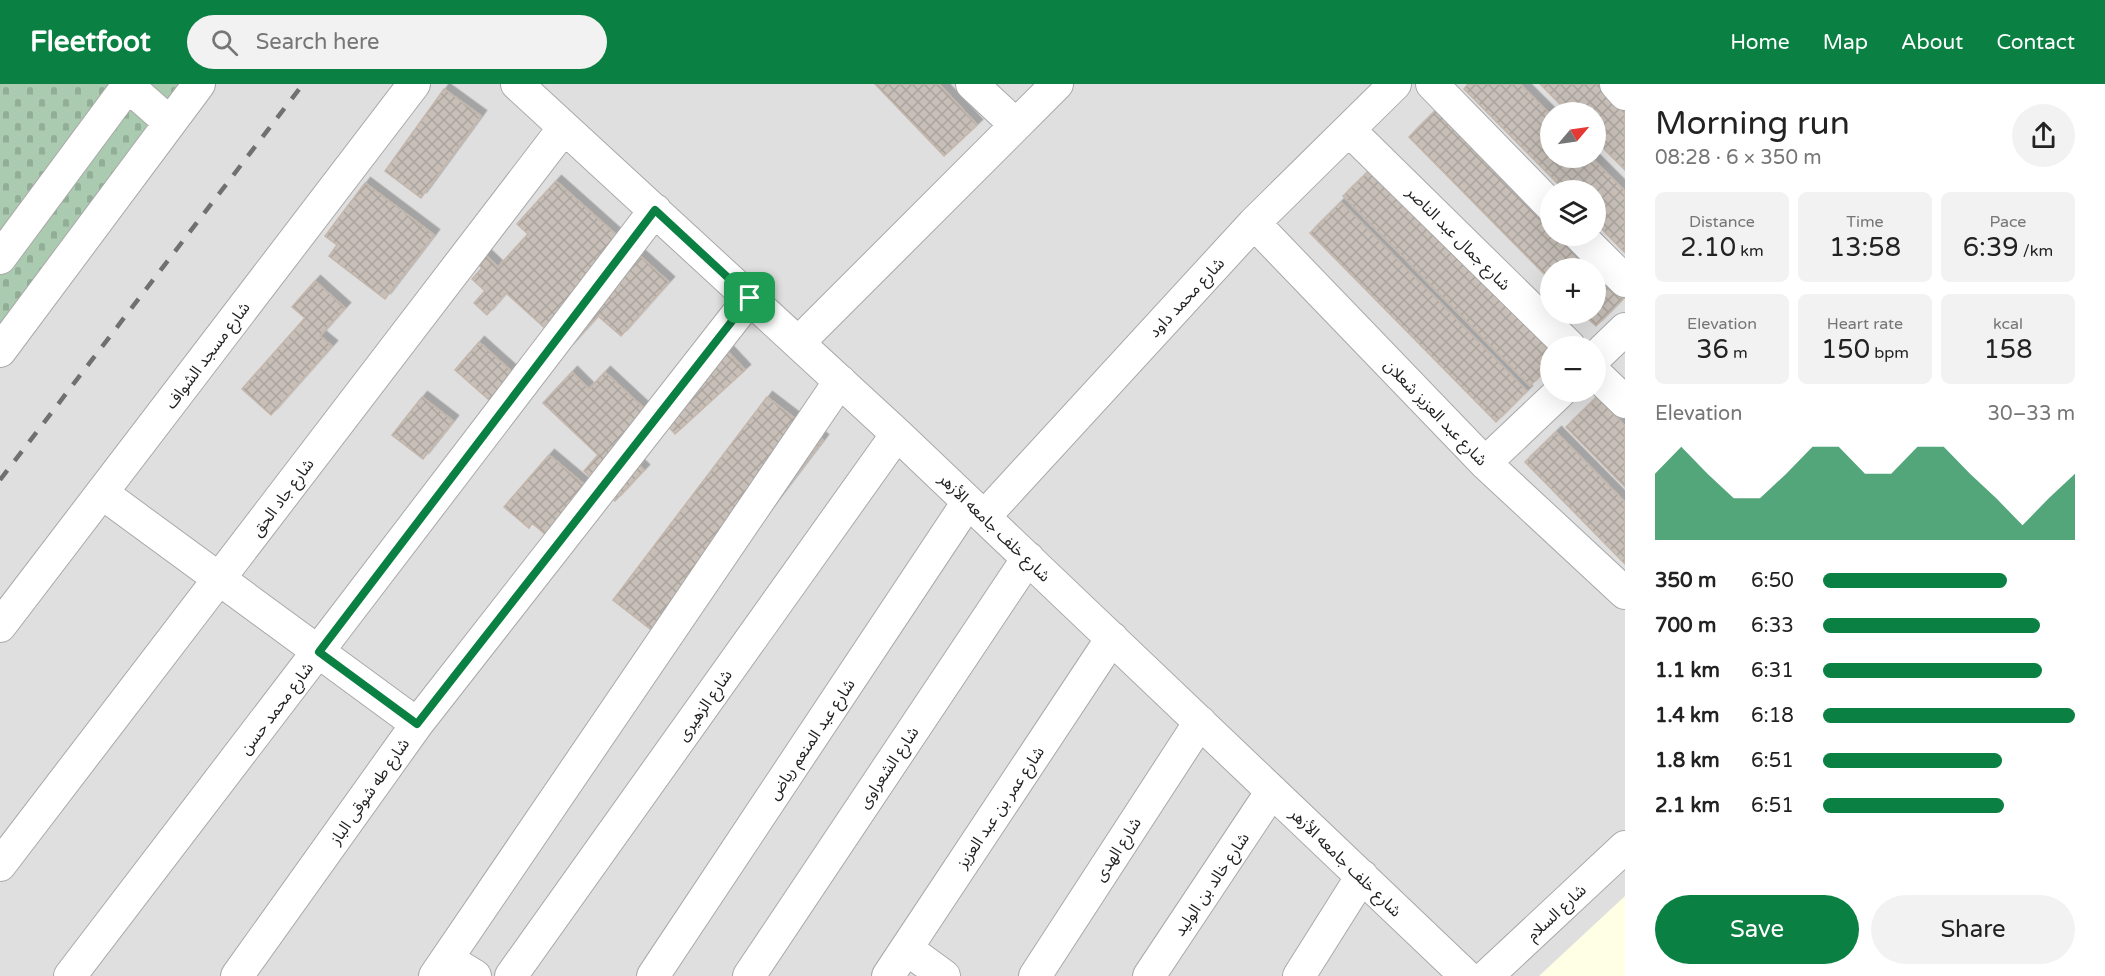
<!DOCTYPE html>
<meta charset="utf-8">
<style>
body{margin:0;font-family:"Varela Round","Noto Sans Arabic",sans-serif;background:#f2f2f2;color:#222;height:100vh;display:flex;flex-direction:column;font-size:22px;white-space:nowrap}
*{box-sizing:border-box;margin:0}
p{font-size:20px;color:#767676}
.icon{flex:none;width:33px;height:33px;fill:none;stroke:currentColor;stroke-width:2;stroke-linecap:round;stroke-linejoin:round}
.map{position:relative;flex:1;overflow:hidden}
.panel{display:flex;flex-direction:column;background:#fff;width:480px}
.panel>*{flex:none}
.needle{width:39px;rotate:61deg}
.tools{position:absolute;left:1540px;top:18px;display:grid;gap:12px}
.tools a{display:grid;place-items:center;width:66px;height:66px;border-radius:50%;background:#fff;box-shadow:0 6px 24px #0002;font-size:30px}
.pin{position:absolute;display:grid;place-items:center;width:51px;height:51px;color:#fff;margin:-26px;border-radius:12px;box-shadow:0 3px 9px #0006}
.round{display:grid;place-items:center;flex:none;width:63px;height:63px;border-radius:32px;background:#f2f2f2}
.summary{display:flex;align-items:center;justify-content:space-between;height:102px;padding:0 30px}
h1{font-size:33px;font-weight:600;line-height:45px}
.metrics{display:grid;grid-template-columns:repeat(3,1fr);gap:9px;height:102px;padding:6px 30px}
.metrics div{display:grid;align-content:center;border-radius:9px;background:#f2f2f2;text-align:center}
.metrics b{font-size:26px;font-weight:600}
.metrics small{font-size:16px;font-weight:400}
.metrics p{font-size:16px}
.chart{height:168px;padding:12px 30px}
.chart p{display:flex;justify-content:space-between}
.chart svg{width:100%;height:108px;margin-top:6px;fill:#0b8043;opacity:.7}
.action{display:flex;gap:12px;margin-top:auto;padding:12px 30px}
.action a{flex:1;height:69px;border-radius:36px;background:#0b8043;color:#fff;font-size:24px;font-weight:600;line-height:69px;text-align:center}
.action a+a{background:#f2f2f2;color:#222}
ul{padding:0 30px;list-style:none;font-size:20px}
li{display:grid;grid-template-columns:96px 72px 1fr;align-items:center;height:45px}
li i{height:15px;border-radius:8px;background:#0b8043}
header{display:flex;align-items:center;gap:36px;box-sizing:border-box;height:84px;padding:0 30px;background:#0b8043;color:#fff}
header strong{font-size:28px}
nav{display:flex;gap:33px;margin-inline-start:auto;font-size:21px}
.search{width:420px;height:54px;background:#f2f2f2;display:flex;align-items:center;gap:15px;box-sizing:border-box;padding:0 21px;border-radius:33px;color:#767676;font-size:22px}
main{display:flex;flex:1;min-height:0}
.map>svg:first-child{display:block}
.residential{fill:#e0dfdf;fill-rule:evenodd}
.education{fill:#ffffe5}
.cemetery{fill:url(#cemetery-stones)}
.building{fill:url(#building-cross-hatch);stroke:#c4b6ab;stroke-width:1.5;filter:url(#shadow)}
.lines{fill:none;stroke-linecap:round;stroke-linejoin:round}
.minor-casing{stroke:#a9a9a9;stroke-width:34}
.minor{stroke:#fff;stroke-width:32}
.rail{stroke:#707070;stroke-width:4.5;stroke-dasharray:12 12;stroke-linecap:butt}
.route-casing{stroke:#fff;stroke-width:12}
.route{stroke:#0b8043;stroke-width:8}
.labels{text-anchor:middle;stroke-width:4.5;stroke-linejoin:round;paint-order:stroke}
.street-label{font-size:16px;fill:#222;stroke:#fff}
</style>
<header>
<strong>Fleetfoot</strong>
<div class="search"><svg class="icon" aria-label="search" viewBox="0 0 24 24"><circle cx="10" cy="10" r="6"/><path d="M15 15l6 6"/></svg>Search here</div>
<nav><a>Home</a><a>Map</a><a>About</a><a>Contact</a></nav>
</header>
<main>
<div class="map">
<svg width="1625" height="892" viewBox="0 0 1625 892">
<defs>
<pattern id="cemetery-stones" width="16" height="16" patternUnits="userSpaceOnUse" patternTransform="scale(1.5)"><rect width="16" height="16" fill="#aacbaf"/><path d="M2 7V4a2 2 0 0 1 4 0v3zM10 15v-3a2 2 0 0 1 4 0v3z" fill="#92ae96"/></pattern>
<pattern id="building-cross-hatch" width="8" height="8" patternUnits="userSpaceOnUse" patternTransform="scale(1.5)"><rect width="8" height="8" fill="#c7bfb8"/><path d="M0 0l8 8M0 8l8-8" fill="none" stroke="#aba49e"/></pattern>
<filter id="shadow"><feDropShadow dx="5.5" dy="-5.5" stdDeviation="0" flood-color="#0004"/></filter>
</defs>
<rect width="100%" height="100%" fill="#f2efe9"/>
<!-- residential -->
<path class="residential" d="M0,0H1625V892H0ZM1551,28H1596V74H1551ZM1551,106H1596V152H1551ZM1551,184H1596V230H1551ZM1551,262H1596V308H1551Z"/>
<!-- education -->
<path class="education" d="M1625,812V892H1539Z"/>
<!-- cemetery -->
<path class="cemetery" d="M0,0H212L0,281Z"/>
<!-- building -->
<path class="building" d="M875,0H939L977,41L944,72Z
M1468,0H1520L1551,31V74H1592L1625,107V169L1596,139V106H1564L1464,5Z
M1540,0H1601L1625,24V86L1596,57V28H1568Z
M444,5L481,32L421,114L385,87Z
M1440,22L1551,135V152H1568L1625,210V213L1596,242L1583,230H1596V184H1551V197L1409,53Z
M1374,82L1551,262V281L1530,302L1343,112Z
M556,97L669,198L621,252L598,232L568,265L506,209L487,231L474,219L485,207L472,195L482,184L472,175L480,166L498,183L528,150L517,140Z
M365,99L434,151L385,215L329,172L337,161L325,152Z
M1341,118L1527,307L1496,338L1310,149Z
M315,197L345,224L320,252L332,262L271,331L242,305L305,234L292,223Z
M479,258L529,303L505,330L455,286Z
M719,258L745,286L675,350L650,322Z
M572,288L589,305L605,288L648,328L618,361L644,386L615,417L584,387L598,371L543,319Z
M422,313L453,337L423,375L392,351Z
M767,313L823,356L668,559L613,516Z
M1597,313L1625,342V403L1566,343Z
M1556,348L1625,418V480L1525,378Z
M549,371L587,403L553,457L532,439L529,444L504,423Z"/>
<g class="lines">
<defs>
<path id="minor" d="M126,0L169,38
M517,0L897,350L1466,892
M972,0L1016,41
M1432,0L1551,122
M1616,0L1625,10
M1349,46L1569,262
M1254,139L1485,379L1625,509
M1580,152L1625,197
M0,174L129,0
M798,259L1057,0
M0,267L199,0
M1596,273L1625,245
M1596,290L1625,318
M1485,379L1560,308
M102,409L417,640
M984,433L1254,139L1395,0
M0,542L414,0
M0,781L563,45
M907,865L944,892
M447,875L475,892
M70,892L655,126
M237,892L417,640L750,214
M435,892L840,297
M511,892L897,350
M653,892L968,418
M749,892L1028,474
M888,892L1112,554
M1035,892L1200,638
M1149,892L1272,707
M1299,892L1362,792
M1487,892L1625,763"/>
</defs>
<!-- minor casing -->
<use href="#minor" class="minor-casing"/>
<!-- minor -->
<use href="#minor" class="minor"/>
<!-- rail -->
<path class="rail" d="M0,396L303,0"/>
</g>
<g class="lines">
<defs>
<path id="route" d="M655,126L750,214L417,640L319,568Z"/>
</defs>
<!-- route casing -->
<use href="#route" class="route-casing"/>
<!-- route -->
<use href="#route" class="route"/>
</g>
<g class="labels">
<!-- street labels -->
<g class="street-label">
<text transform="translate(1459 154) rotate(45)" y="6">شارع جمال عبد الناصر</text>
<text transform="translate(1186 213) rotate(-47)" y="6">شارع محمد داود</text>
<text transform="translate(207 271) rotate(-53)" y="6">شارع مسجد الشواف</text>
<text transform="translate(1436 328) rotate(46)" y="6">شارع عبد العزيز شعلان</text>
<text transform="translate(282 413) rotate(-53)" y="6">شارع جاد الحق</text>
<text transform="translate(995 443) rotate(44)" y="6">شارع خلف جامعه الأزهر</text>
<text transform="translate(704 621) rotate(-55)" y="6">شارع الزهيرى</text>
<text transform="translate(276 624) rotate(-53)" y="6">شارع محمد حسن</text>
<text transform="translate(811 655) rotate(-56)" y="6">شارع عبد المنعم رياض</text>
<text transform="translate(888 683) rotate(-56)" y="6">شارع الشعراوى</text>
<text transform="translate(369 707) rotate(-55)" y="6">شارع طه شوقى الباز</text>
<text transform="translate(1000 723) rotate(-56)" y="6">شارع عمر بن عبد العزيز</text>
<text transform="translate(1117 765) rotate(-57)" y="6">شارع الهدى</text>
<text transform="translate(1346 778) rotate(44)" y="6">شارع خلف جامعه الأزهر</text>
<text transform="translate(1211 800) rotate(-56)" y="6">شارع خالد بن الوليد</text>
<text transform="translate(1556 828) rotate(-43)" y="6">شارع السلام</text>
</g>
</g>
</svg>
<div class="tools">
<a><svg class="needle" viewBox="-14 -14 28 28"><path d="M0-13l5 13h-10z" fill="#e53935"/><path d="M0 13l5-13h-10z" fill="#767676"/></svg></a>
<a><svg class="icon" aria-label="layers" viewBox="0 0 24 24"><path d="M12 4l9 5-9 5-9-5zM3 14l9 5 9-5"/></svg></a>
<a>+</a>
<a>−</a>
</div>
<div class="pin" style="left:750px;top:214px;background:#1e9e55"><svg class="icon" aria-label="arrive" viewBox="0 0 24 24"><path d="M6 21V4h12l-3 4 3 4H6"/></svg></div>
</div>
<section class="panel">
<div class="summary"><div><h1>Morning run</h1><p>08:28 · 6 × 350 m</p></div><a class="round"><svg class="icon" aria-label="share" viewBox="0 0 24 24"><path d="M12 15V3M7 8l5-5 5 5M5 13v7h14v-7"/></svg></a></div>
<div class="metrics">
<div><p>Distance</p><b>2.10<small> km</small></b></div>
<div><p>Time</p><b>13:58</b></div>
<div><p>Pace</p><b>6:39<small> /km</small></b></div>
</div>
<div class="metrics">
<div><p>Elevation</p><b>36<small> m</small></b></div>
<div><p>Heart rate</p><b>150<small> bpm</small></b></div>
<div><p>kcal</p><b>158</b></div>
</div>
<div class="chart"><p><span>Elevation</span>30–33 m</p>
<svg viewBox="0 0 160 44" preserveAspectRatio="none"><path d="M0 44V17L10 6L20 17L30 27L40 27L50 17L60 6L70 6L80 17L90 17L100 6L110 6L120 17L130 27L140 38L150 27L160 17V44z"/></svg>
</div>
<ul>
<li><b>350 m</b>6:50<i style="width:73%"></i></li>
<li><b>700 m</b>6:33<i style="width:86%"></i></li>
<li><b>1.1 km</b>6:31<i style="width:87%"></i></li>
<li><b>1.4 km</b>6:18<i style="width:100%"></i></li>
<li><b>1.8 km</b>6:51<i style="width:71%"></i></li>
<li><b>2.1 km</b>6:51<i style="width:72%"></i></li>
</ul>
<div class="action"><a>Save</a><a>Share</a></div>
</section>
</main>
